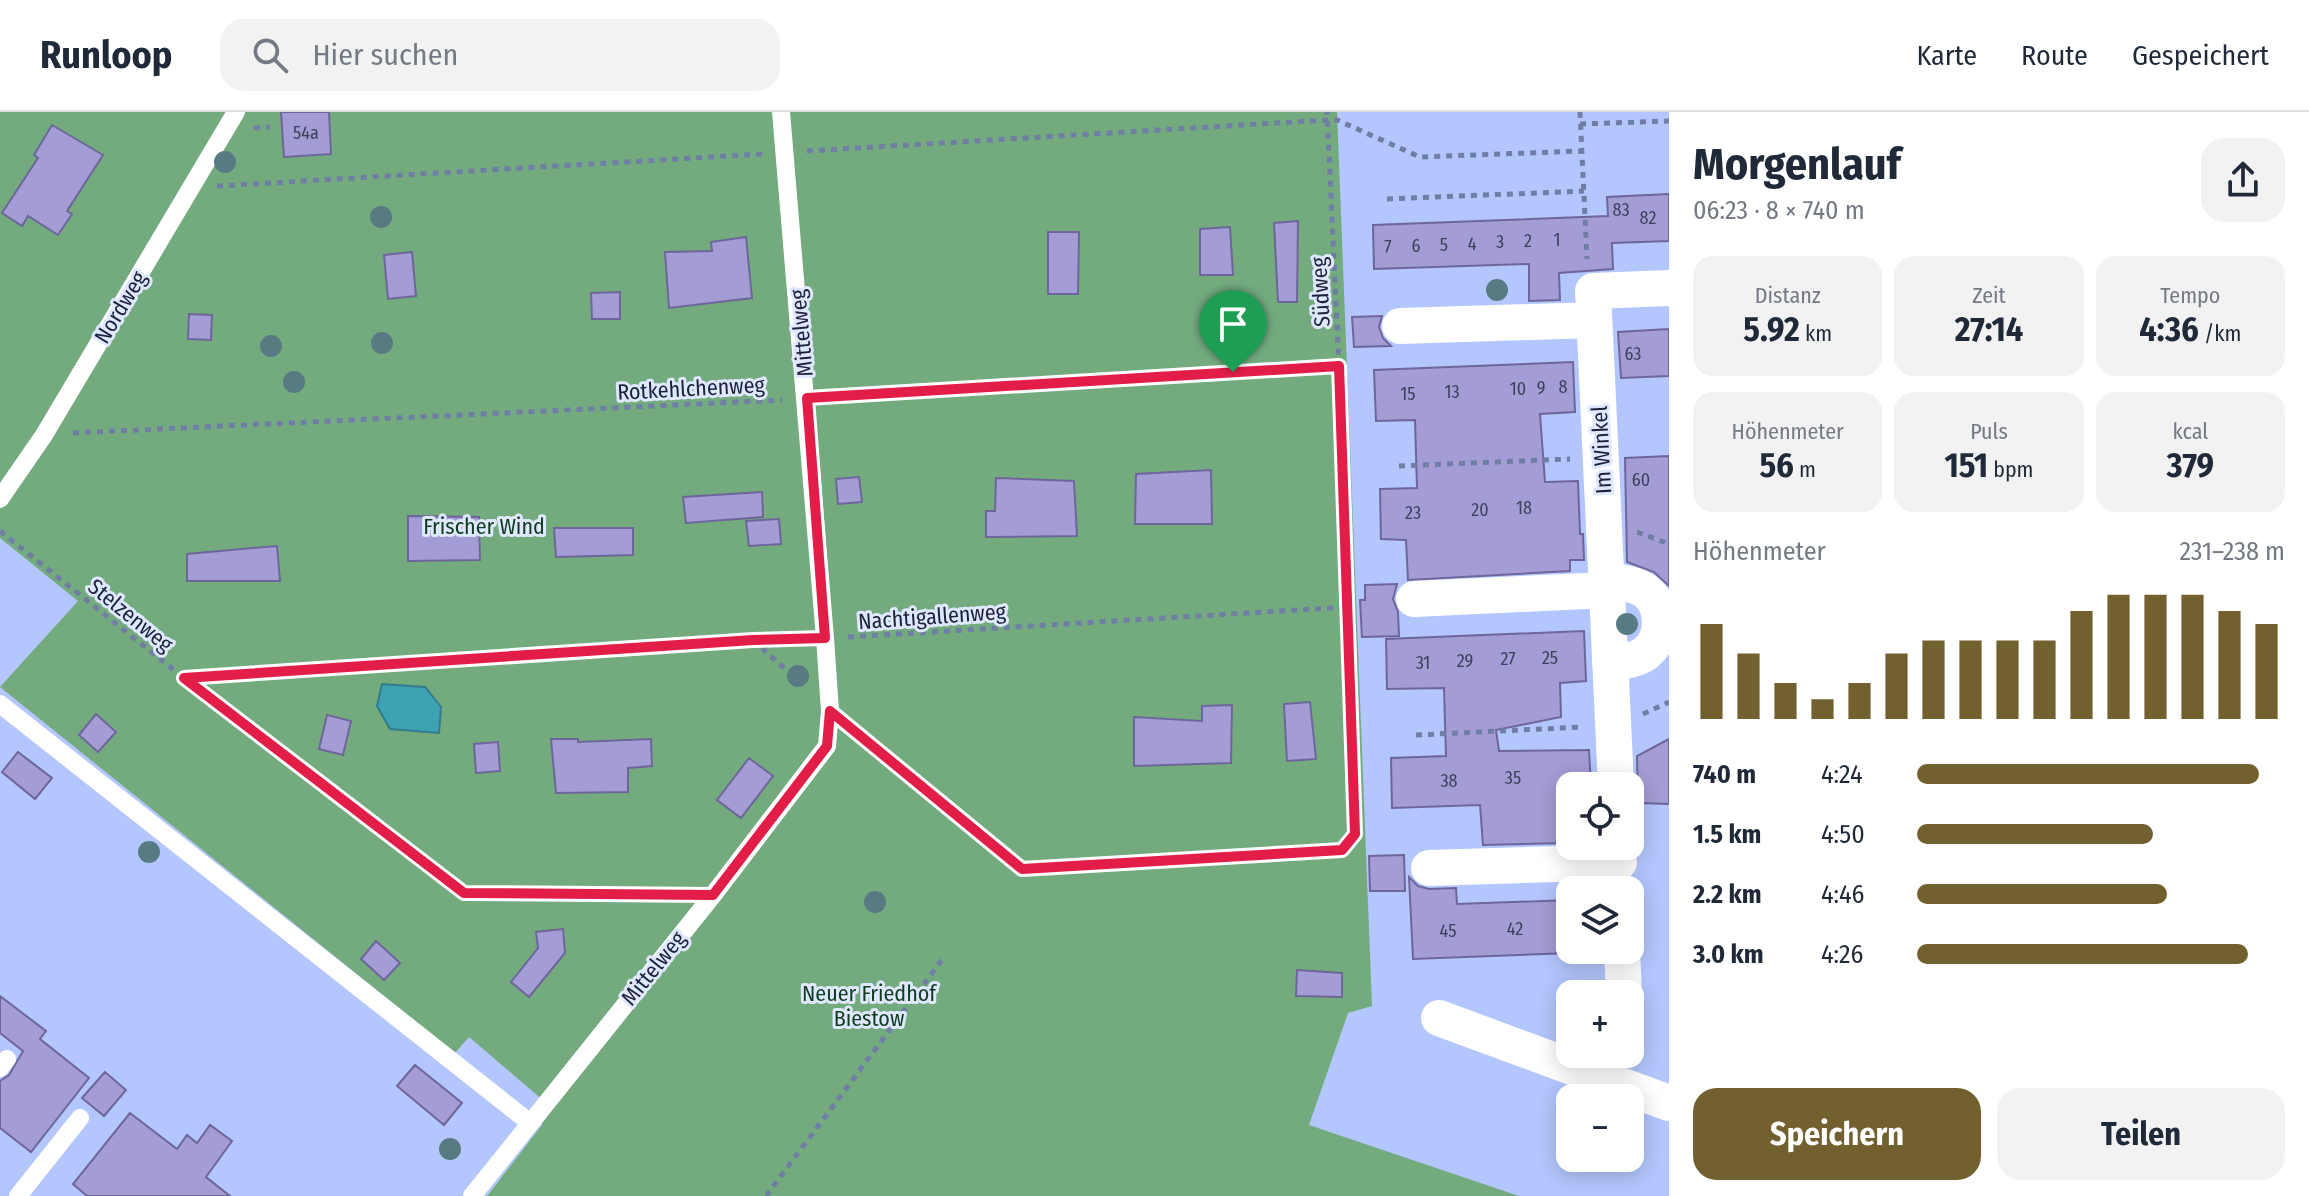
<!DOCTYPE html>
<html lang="de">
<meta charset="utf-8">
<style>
body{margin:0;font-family:"Fira Sans Condensed",sans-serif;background:#f2f2f3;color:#1f2937;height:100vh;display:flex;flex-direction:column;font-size:30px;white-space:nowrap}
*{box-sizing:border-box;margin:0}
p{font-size:26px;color:#747a83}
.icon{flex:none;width:44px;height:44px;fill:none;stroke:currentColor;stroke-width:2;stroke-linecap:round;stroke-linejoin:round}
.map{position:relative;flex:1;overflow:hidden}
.details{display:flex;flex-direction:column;background:#fff;width:640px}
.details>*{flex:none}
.buttons{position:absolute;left:1556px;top:660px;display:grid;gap:16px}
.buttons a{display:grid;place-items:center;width:88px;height:88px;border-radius:16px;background:#fff;box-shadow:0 4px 20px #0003;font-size:40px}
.pin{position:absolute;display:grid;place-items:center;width:68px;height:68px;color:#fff;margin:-82px -34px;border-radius:50% 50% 50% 0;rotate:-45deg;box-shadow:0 0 8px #0007}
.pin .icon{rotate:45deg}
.round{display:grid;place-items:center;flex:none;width:84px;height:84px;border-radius:24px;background:#f2f2f3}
.headline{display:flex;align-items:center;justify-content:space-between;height:136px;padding:0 24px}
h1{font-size:44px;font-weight:700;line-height:60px}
.stats{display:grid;grid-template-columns:repeat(3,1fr);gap:12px;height:136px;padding:8px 24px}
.stats div{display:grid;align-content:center;border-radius:20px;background:#f2f2f3;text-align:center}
.stats b{font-size:34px;font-weight:700}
.stats small{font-size:22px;font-weight:400}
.stats p{font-size:22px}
.chart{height:224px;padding:16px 24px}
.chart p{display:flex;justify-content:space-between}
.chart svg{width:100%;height:144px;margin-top:8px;stroke:#72612f;stroke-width:6}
.cta{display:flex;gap:16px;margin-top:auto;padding:16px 24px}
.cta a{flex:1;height:92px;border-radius:24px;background:#72612f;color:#fff;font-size:32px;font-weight:700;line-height:92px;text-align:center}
.cta a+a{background:#f2f2f3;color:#1f2937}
ul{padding:0 24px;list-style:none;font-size:26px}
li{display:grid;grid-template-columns:128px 96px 1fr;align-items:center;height:60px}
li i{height:20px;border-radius:10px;background:#72612f}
header{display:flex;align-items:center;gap:48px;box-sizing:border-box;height:112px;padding:0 40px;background:#fff;border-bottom:2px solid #e0e1e3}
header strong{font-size:38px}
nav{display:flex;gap:44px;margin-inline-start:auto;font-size:28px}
.search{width:560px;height:72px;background:#f2f2f3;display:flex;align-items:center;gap:20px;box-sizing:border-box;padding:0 28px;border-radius:24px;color:#747a83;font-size:30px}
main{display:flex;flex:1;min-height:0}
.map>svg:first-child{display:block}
.green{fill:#73ab7f}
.water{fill:#3da2b2;stroke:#337c8d;stroke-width:2}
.building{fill:#a49dd5;stroke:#6e669a;stroke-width:2}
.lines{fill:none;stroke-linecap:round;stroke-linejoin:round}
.path{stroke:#707da5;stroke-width:5;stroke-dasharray:6 6;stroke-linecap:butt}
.service{stroke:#fff;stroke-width:18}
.minor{stroke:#fff;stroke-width:36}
.tree{fill:#587a82}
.route-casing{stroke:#fff;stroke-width:16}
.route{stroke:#e11d48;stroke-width:10}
.labels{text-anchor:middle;stroke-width:6;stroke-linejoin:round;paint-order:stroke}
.number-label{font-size:18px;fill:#3e415e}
.street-label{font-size:22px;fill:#1c2237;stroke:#dfe8ff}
.park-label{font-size:22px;fill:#0e3c1d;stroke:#dfe8ff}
</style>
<header>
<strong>Runloop</strong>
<div class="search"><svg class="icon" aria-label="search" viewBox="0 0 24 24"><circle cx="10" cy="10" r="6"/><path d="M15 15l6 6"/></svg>Hier suchen</div>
<nav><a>Karte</a><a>Route</a><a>Gespeichert</a></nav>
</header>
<main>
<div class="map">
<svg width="1669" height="1084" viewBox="0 0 1669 1084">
<rect width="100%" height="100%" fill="#b3c6fd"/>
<!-- green -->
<path class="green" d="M0,0H1337L1372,894L1348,901L1309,1013L1519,1084H487L542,1013L544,989L469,925L455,941L0,575L78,489L0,426Z"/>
<!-- water -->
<path class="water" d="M382,572L425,575L441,595L439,621L390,617L377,594Z"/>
<!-- building -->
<path class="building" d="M281,0H329L331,42L284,45Z
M52,13L103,43L67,99L72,102L58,123L28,104L22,114L2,101L38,46L34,43Z
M1669,82V129L1612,131L1613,157L1559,161L1560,188L1529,189V152L1374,157L1373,113L1608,104L1607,85Z
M1298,109L1297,190H1278L1274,111Z
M1230,115L1233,163H1200V117Z
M1048,120H1079L1078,182H1048Z
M746,125L752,186L669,196L665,140L712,139L711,130Z
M412,140L416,184L388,187L384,143Z
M620,180V207H592L591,181Z
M189,202L212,203L211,228L188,227Z
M1382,204L1379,215L1383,226L1391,234L1354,235L1352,205Z
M1669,217V264L1621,266L1618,220Z
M1573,250L1575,300L1540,302L1545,370L1578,369L1580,422H1583L1584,448H1570V459L1408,468L1406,428L1381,427L1380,377L1417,376L1415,308L1376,309L1374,258Z
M1669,344V474L1654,460L1627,450L1625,346Z
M1211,358L1212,412H1135L1136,362Z
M859,365L862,390L838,392L836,367Z
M996,366L1074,369L1077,424L986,425V399H995Z
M762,380L763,405L686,411L683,385Z
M408,404L479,405L480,448L408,449Z
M779,407L781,432L749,434L746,409Z
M554,416H633V443L556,445Z
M277,434L280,469H187V442Z
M1397,472L1393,487L1398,500L1399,524L1362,525L1360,488H1365V473Z
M1584,519L1586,569L1560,571L1561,605L1496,618L1499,639L1589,638L1591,674H1570V689H1564L1566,731L1483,733L1480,693L1392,696L1391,646L1446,644L1444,576L1387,577L1386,527Z
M1310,590L1316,647L1287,649L1284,592Z
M1232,593L1231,651L1134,654V605L1202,609V594Z
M96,602L116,620L98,640L79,623Z
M327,603L351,609L343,643L319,637Z
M551,627H578V630L651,627L652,654L628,656V680L556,681Z
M1669,627V692L1638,691L1637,644Z
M498,630L500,659L476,661L474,632Z
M18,640L52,666L35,687L2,660Z
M749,646L773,664L741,706L717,688Z
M1404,743L1405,779H1370L1369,744Z
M1409,765L1418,774L1429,777L1456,776L1457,792L1570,788V841L1413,847Z
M563,817L565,841L529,885L511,870L538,836L536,820Z
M376,829L400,851L384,868L361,847Z
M1297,858L1342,861V885L1296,884Z
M0,884L46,919L40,927L89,966L31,1040L0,1016V969L9,963L23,939L0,921Z
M415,953L462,991L444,1013L397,974Z
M105,960L126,978L104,1004L82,986Z
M130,1001L177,1037L187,1023L197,1031L210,1013L232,1029L206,1065L230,1084H87L73,1072Z"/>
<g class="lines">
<!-- path -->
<path class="path" d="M1580,0L1587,147
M1580,12L1669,9
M254,16L270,15
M807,39L1327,8H1337L1420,45L1582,39
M217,74L762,42
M1387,87L1584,79
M828,285L1339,254
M73,321L782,288
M1399,354L1570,347
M0,419L184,566L464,781L683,783
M1637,420L1669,432
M848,525L1347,495
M753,528L804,574
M184,566L802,527
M1643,602L1669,590
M850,615L1022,757L1342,738L1355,722L1339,254L1327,0
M1416,623L1583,615
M766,1084L944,845"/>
<!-- service -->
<path class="service" d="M0,387L44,323L236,0
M0,592L529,1010
M0,956L7,947
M18,1084L80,1006
M472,1084L713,783L827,634L830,599L825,526L781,0"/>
<!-- minor -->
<path class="minor" d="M1400,214L1594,208
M1606,468C1619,470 1633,471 1644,478C1664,491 1665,525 1647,540C1638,548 1622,550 1610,551
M1414,487L1607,478
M1616,674L1593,179L1669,176
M1429,756L1619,750
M1622,838L1624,882
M1439,906L1669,991"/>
</g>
<!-- trees -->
<g class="tree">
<circle cx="225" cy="50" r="11"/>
<circle cx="381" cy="105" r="11"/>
<circle cx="1497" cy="178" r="11"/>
<circle cx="382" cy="231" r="11"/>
<circle cx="271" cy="234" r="11"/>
<circle cx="294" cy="270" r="11"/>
<circle cx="1627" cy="512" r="11"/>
<circle cx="798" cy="564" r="11"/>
<circle cx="149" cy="740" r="11"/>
<circle cx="875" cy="790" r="11"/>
<circle cx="450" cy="1037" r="11"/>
</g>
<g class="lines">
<defs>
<path id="route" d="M1339,254L1355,722L1342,738L1022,757L830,599L827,634L713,783L464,781L184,566L753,528L825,526L807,286Z"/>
</defs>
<!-- route casing -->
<use href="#route" class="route-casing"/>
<!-- route -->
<use href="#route" class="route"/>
</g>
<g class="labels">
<!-- number labels -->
<g class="number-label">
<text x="306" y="27">54a</text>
<text x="1621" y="104">83</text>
<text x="1648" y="112">82</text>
<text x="1557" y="134">1</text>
<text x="1528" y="135">2</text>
<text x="1500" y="136">3</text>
<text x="1472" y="138">4</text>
<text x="1444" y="139">5</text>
<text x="1416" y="140">6</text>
<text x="1388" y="141">7</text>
<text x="1633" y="248">63</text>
<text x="1563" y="281">8</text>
<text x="1541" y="282">9</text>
<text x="1518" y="283">10</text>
<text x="1452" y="286">13</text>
<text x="1408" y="288">15</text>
<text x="1641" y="374">60</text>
<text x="1524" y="402">18</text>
<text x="1480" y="404">20</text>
<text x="1413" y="407">23</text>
<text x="1550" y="552">25</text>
<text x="1508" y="553">27</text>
<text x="1465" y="555">29</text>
<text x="1423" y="557">31</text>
<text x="1513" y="672">35</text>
<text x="1449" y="675">38</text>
<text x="1515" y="823">42</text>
<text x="1448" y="825">45</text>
</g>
<!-- street labels -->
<g class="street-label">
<text transform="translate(1320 180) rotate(-93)" y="8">Südweg</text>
<text transform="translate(120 195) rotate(-59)" y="8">Nordweg</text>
<text transform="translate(801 221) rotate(-95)" y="8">Mittelweg</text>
<text transform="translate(691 276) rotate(-3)" y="8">Rotkehlchenweg</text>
<text transform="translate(1601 338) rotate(-93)" y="8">Im Winkel</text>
<text transform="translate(131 503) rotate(39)" y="8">Stelzenweg</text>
<text transform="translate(932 504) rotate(-4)" y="8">Nachtigallenweg</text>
<text transform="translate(653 856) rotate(-51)" y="8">Mittelweg</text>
</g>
<!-- park labels -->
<g class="park-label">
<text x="484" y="422">Frischer Wind</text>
<text x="869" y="889">Neuer Friedhof<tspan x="869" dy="25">Biestow</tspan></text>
</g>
</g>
</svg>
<div class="buttons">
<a><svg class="icon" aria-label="locate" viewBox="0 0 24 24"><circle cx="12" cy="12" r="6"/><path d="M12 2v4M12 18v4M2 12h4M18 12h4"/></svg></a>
<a><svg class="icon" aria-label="layers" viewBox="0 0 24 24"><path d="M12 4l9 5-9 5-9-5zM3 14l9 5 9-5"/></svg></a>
<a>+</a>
<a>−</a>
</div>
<div class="pin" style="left:1233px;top:260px;background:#1e9e55"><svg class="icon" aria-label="arrive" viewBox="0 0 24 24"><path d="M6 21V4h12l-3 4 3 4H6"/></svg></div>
</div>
<section class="details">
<div class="headline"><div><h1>Morgenlauf</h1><p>06:23 · 8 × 740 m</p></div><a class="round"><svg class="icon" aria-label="share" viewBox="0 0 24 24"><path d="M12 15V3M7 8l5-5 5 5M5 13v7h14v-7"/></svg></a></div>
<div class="stats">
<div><p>Distanz</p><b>5.92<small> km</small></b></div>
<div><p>Zeit</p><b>27:14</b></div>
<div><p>Tempo</p><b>4:36<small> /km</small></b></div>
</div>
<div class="stats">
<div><p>Höhenmeter</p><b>56<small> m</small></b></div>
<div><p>Puls</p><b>151<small> bpm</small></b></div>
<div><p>kcal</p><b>379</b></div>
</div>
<div class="chart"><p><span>Höhenmeter</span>231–238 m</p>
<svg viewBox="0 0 160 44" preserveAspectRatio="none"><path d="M5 44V15M15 44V24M25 44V33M35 44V38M45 44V33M55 44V24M65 44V20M75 44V20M85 44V20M95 44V20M105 44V11M115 44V6M125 44V6M135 44V6M145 44V11M155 44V15"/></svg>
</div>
<ul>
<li><b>740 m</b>4:24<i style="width:93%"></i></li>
<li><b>1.5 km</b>4:50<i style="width:64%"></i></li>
<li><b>2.2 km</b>4:46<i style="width:68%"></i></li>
<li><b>3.0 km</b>4:26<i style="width:90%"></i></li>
</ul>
<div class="cta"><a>Speichern</a><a>Teilen</a></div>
</section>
</main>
